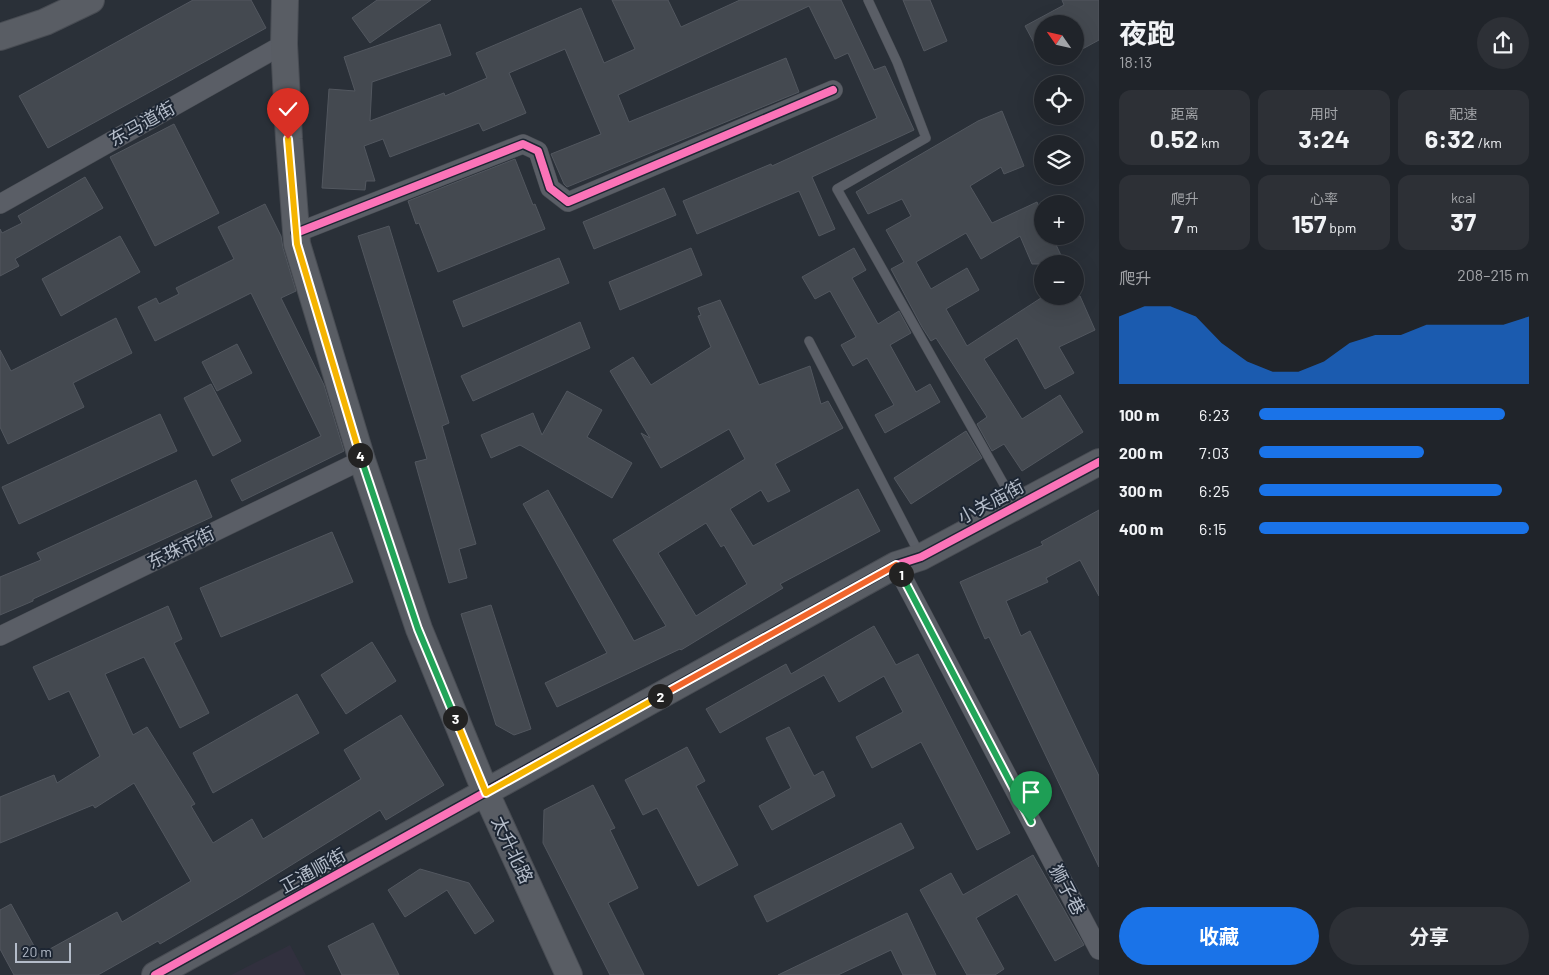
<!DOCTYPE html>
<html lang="zh">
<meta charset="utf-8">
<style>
body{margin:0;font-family:Barlow,"Noto Sans SC",sans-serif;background:#2d3036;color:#f1f3f6;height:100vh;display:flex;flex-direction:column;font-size:19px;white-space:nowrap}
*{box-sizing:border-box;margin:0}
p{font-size:16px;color:#a2a4a8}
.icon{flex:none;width:28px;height:28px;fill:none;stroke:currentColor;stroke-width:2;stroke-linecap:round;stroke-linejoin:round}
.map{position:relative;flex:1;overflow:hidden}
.sheet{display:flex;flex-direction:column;background:#20242a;width:450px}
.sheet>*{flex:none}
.needle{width:32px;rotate:304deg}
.fabs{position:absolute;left:1034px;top:15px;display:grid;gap:10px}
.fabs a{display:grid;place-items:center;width:50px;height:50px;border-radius:50%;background:#20242a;box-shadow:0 5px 20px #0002,0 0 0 1px #3d4147;font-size:25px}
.scale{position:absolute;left:15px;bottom:12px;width:56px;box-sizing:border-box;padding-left:5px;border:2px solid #b4bcc9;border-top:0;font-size:14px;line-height:18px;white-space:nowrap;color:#b4bcc9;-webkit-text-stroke:4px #1d2633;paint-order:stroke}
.pin{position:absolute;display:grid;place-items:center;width:42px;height:42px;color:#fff;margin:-51px -21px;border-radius:50% 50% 50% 0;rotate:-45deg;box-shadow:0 0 5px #0007}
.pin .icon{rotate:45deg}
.km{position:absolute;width:25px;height:25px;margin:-12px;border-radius:50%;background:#222;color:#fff;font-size:14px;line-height:25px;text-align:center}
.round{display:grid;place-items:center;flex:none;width:52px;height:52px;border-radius:26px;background:#2d3036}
.head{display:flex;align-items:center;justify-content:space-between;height:85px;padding:0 20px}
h1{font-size:28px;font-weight:700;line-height:38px}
.figures{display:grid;grid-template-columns:repeat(3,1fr);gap:8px;height:85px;padding:5px 20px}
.figures div{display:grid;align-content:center;border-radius:12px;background:#2d3036;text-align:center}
.figures b{font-size:25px;font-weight:700}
.figures small{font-size:14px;font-weight:400}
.figures p{font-size:14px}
.chart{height:140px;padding:10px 20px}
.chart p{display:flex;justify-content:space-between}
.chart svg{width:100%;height:90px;margin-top:5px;fill:#1a73e8;opacity:.7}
.button{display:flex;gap:10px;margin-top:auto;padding:10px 20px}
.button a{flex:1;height:58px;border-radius:30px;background:#1a73e8;color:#fff;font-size:20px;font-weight:700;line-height:58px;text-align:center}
.button a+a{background:#2d3036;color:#f1f3f6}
ul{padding:0 20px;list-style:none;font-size:16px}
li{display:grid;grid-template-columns:80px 60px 1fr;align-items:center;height:38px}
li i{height:12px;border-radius:6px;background:#1a73e8}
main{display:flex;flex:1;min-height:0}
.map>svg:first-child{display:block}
.medical{fill:#31303e}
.building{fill:#444950;stroke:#52575f;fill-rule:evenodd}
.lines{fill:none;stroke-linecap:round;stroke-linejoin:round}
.lane-casing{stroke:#484c53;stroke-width:10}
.street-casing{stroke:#484c53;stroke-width:20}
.secondary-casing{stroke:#484c53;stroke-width:28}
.lane{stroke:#5a5e66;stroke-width:9}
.street{stroke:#5a5e66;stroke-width:19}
.secondary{stroke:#595d64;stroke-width:26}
.cycleway-casing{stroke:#1d2633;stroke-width:11}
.cycleway{stroke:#fb73b8;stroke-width:8}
.split-1-casing{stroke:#fff;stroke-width:10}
.split-2-casing{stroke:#fff;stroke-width:10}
.split-3-casing{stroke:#fff;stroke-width:10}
.split-4-casing{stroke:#fff;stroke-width:10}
.split-5-casing{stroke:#fff;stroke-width:10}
.split-1{stroke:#22a559;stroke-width:6}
.split-2{stroke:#f0652b;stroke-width:6}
.split-3{stroke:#f5b400;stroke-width:6}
.split-4{stroke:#22a559;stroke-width:6}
.split-5{stroke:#f5b400;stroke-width:6}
.labels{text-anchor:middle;stroke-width:4;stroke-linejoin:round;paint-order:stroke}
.street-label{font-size:18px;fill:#b4bcc9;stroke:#1d2633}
</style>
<main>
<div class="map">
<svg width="1099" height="975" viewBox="0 0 1099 975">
<rect width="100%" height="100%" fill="#2a3038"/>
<!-- medical -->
<path class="medical" d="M290,945L306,975H231Z"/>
<!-- building -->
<path class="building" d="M193,0H251L266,28L48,148L19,96Z
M377,0H431L370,43L352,18Z
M612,0H668L681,27L740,0H841L874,70L885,66L914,130L812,177L835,229L819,236L799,191L697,234L683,201L771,164L772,166L877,118L848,53L835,59L809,6L618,95L629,122L786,58L799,92L567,187L564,184L551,154L601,134L565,49L509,73L526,113L483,131L479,123L390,157L383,139L364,146L375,181H366L365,190L322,188L329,89L355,91L344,57L440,24L451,55L372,82L370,121L444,93L445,96L487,78L476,53L581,8L604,63L635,49Z
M903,0H930L947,41L924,51Z
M1062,0H1099V40L1075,53V24H1042V58L1025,26L1064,5Z
M1002,111L1024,166L1004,174L1001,167L970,186L992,223L1037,202L1042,214V236H1052L1065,264H1032L1020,236L981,259L966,233L916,262L931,289L967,268L979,290L946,309L967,346L1044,296H1080L1095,330L1059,347L1074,373L1045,389L1017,338L984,359L1022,419L1060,395L1083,432L1022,471L1004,444L992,451L977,424L987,417L936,338L931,341L922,327L891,269L904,262L886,230L911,216L902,199L868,214L856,192L978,121Z
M174,124L219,213L155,246L110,157Z
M515,159L533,205L535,204L545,229L438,272L419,223L416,224L408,201Z
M85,177L103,208L15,259L19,266L0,276V229L2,233L22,223L18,216Z
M664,188L676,215L594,249L583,222Z
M265,204L281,236L283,248L296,291L281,298L324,385L344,451L242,501L231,480L321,436L251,293L155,341L138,307L156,298L159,304L179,294L176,288L234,259L218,227Z
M389,226L449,423L442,426L476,544L459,549L467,578L449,583L415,462L427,459L358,236Z
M120,236L140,272L61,316L42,279Z
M691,248L702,275L620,310L609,282Z
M854,248L866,270L852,278L878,324L899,311L911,333L890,345L916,392L930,384L940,402L885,433L875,415L894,405L867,358L853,366L841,345L856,337L830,291L815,299L802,277Z
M559,258L569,283L463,327L453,301Z
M720,300L759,385L810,366L821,404L828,401L843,428L775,464L790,491L768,502L761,490L730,509L753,546L858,489L880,531L780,584L783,588L681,650L680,649L557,707L545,683L607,653L523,504L548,490L634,641L666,626L613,540L745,459L729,429L661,468L641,433L650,438L610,371L633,357L651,385L711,347L698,316L701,315L698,308ZM706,523L721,547L724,545L747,584L696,616L658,553Z
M116,318L132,353L73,383L84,407L8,444L0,427V350L11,371Z
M580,322L590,348L473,401L461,376Z
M237,344L252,373L217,391L202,362Z
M211,384L241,441L213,456L184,398Z
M567,391L602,410L587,437L632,463L612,498L520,445L491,458L481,435L533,413L542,435Z
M160,414L177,451L19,524L2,487Z
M966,431L982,458L911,504L894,478Z
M196,480L212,517L33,599V601L0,615V577L41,560L37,553Z
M1099,510V596L1080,560L1046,578L1048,582L1006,601L1021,636L1030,631L1099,776V867L989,637L985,639L960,582L1043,545L1041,542Z
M332,532L353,582L221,637L200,588Z
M491,605L531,729L514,735L496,725L461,614Z
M168,606L182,639L174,643L209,713L180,728L144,657L105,674L133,735L147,727L195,804L191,806L213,843L252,819L263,839L361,779L344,750L401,715L444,785L386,820L380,810L243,895L160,944L158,941L98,975H14L0,949V910L11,904L39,955L117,912L122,922L191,881L134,783L95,808L93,805L0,843V797L54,775L57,783L100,756L69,691L49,700L33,667Z
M874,626L896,665L918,654L1010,833L977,850L921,742L872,768L856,737L903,712L884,676L839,702L824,675L720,733L706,709L786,664L791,674Z
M372,642L396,681L346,714L321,675Z
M297,694L319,733L213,793L193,753Z
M789,727L814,776L823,771L835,796L772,830L759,806L791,788L766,738Z
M687,747L705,781L696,786L738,865L698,886L657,808L643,815L625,780Z
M593,785L615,828L610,830L638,888L608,903L644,975H610L543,843L544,810Z
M901,823L914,848L767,922L754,896Z
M1033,855L1084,945L1055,961L1017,894L976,918L1004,969L995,975H967L920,890L951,873L963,895Z
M420,869L469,883L494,921L475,934L447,890L405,917L388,890Z
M907,913L936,975H903L891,950L838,975H778Z
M373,923L399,975H342L328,946Z"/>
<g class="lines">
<defs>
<path id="lane" d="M868,0L897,62L926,138L837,189L1015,504
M809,341L920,555"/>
<path id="street" d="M0,204L284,44
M296,233L523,144L538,151L550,188L568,202L833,90
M896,565L1099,950
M0,636L362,460"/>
<path id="secondary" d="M285,0L284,44L289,139L297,244L362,460L419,629L486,793L569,975
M0,37L45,22L91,0
M155,975L896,565L921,557L1099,462"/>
</defs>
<!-- lane casing -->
<use href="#lane" class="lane-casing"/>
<!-- street casing -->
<use href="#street" class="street-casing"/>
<!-- secondary casing -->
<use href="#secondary" class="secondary-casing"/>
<!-- lane -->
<use href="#lane" class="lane"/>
<!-- street -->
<use href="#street" class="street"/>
<!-- secondary -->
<use href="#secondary" class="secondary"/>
<defs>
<path id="cycleway" d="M296,233L523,144L538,151L550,188L568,202L833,90
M155,975L896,565L921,557L1099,462"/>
</defs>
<!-- cycleway casing -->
<use href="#cycleway" class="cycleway-casing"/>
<!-- cycleway -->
<use href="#cycleway" class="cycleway"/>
</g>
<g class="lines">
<defs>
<path id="split-1" d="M901,574L1031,822"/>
<path id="split-2" d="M660,696L896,565L901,574"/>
<path id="split-3" d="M455,718L486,793L660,696"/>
<path id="split-4" d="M360,455L418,629L455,718"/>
<path id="split-5" d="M288,139L297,244L360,455"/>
</defs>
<!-- split-1 casing -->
<use href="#split-1" class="split-1-casing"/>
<!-- split-2 casing -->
<use href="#split-2" class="split-2-casing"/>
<!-- split-3 casing -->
<use href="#split-3" class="split-3-casing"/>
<!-- split-4 casing -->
<use href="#split-4" class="split-4-casing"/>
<!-- split-5 casing -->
<use href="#split-5" class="split-5-casing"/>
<!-- split-1 -->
<use href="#split-1" class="split-1"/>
<!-- split-2 -->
<use href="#split-2" class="split-2"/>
<!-- split-3 -->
<use href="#split-3" class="split-3"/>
<!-- split-4 -->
<use href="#split-4" class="split-4"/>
<!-- split-5 -->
<use href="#split-5" class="split-5"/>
</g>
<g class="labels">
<!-- street labels -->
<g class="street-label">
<text transform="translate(142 124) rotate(-29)" y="6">东马道街</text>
<text transform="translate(991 502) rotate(-28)" y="6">小关庙街</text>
<text transform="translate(181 548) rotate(-26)" y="6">东珠市街</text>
<text transform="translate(512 850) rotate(65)" y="6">太升北路</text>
<text transform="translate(313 871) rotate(-29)" y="6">正通顺街</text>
<text transform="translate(1067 890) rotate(62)" y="6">狮子巷</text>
</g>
</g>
</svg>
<div class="fabs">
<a><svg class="needle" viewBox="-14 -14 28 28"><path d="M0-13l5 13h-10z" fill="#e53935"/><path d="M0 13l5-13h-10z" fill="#a2a4a8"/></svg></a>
<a><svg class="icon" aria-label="locate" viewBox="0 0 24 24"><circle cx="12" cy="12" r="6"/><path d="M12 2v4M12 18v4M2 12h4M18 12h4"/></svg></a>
<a><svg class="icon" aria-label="layers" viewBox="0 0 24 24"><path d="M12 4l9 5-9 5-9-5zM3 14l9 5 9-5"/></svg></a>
<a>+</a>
<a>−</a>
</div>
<div class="scale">20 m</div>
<div class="pin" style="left:1031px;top:822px;background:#1e9e55"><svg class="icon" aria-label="arrive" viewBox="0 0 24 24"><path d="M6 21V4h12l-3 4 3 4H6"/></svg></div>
<div class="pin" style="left:288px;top:139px;background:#d93025"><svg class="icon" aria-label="check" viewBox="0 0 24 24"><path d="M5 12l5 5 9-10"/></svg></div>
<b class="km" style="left:901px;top:574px">1</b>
<b class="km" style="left:660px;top:696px">2</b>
<b class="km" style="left:455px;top:718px">3</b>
<b class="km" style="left:360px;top:455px">4</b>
</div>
<section class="sheet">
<div class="head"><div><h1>夜跑</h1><p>18:13</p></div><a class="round"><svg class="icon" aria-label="share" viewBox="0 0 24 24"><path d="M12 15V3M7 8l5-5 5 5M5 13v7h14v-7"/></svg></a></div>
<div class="figures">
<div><p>距离</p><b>0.52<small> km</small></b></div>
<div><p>用时</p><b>3:24</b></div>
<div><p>配速</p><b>6:32<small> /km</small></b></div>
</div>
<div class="figures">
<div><p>爬升</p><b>7<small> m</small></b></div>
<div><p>心率</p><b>157<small> bpm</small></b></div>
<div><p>kcal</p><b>37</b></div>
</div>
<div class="chart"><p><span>爬升</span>208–215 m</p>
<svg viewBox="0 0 160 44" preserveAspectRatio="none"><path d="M0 44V11L10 6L20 6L30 11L40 24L50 33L60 38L70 38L80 33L90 24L100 20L110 20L120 15L130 15L140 15L150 15L160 11V44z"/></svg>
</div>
<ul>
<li><b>100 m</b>6:23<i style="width:91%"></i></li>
<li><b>200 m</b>7:03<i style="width:61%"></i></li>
<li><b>300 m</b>6:25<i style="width:90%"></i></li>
<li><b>400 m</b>6:15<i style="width:100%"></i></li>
</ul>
<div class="button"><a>收藏</a><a>分享</a></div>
</section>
</main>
